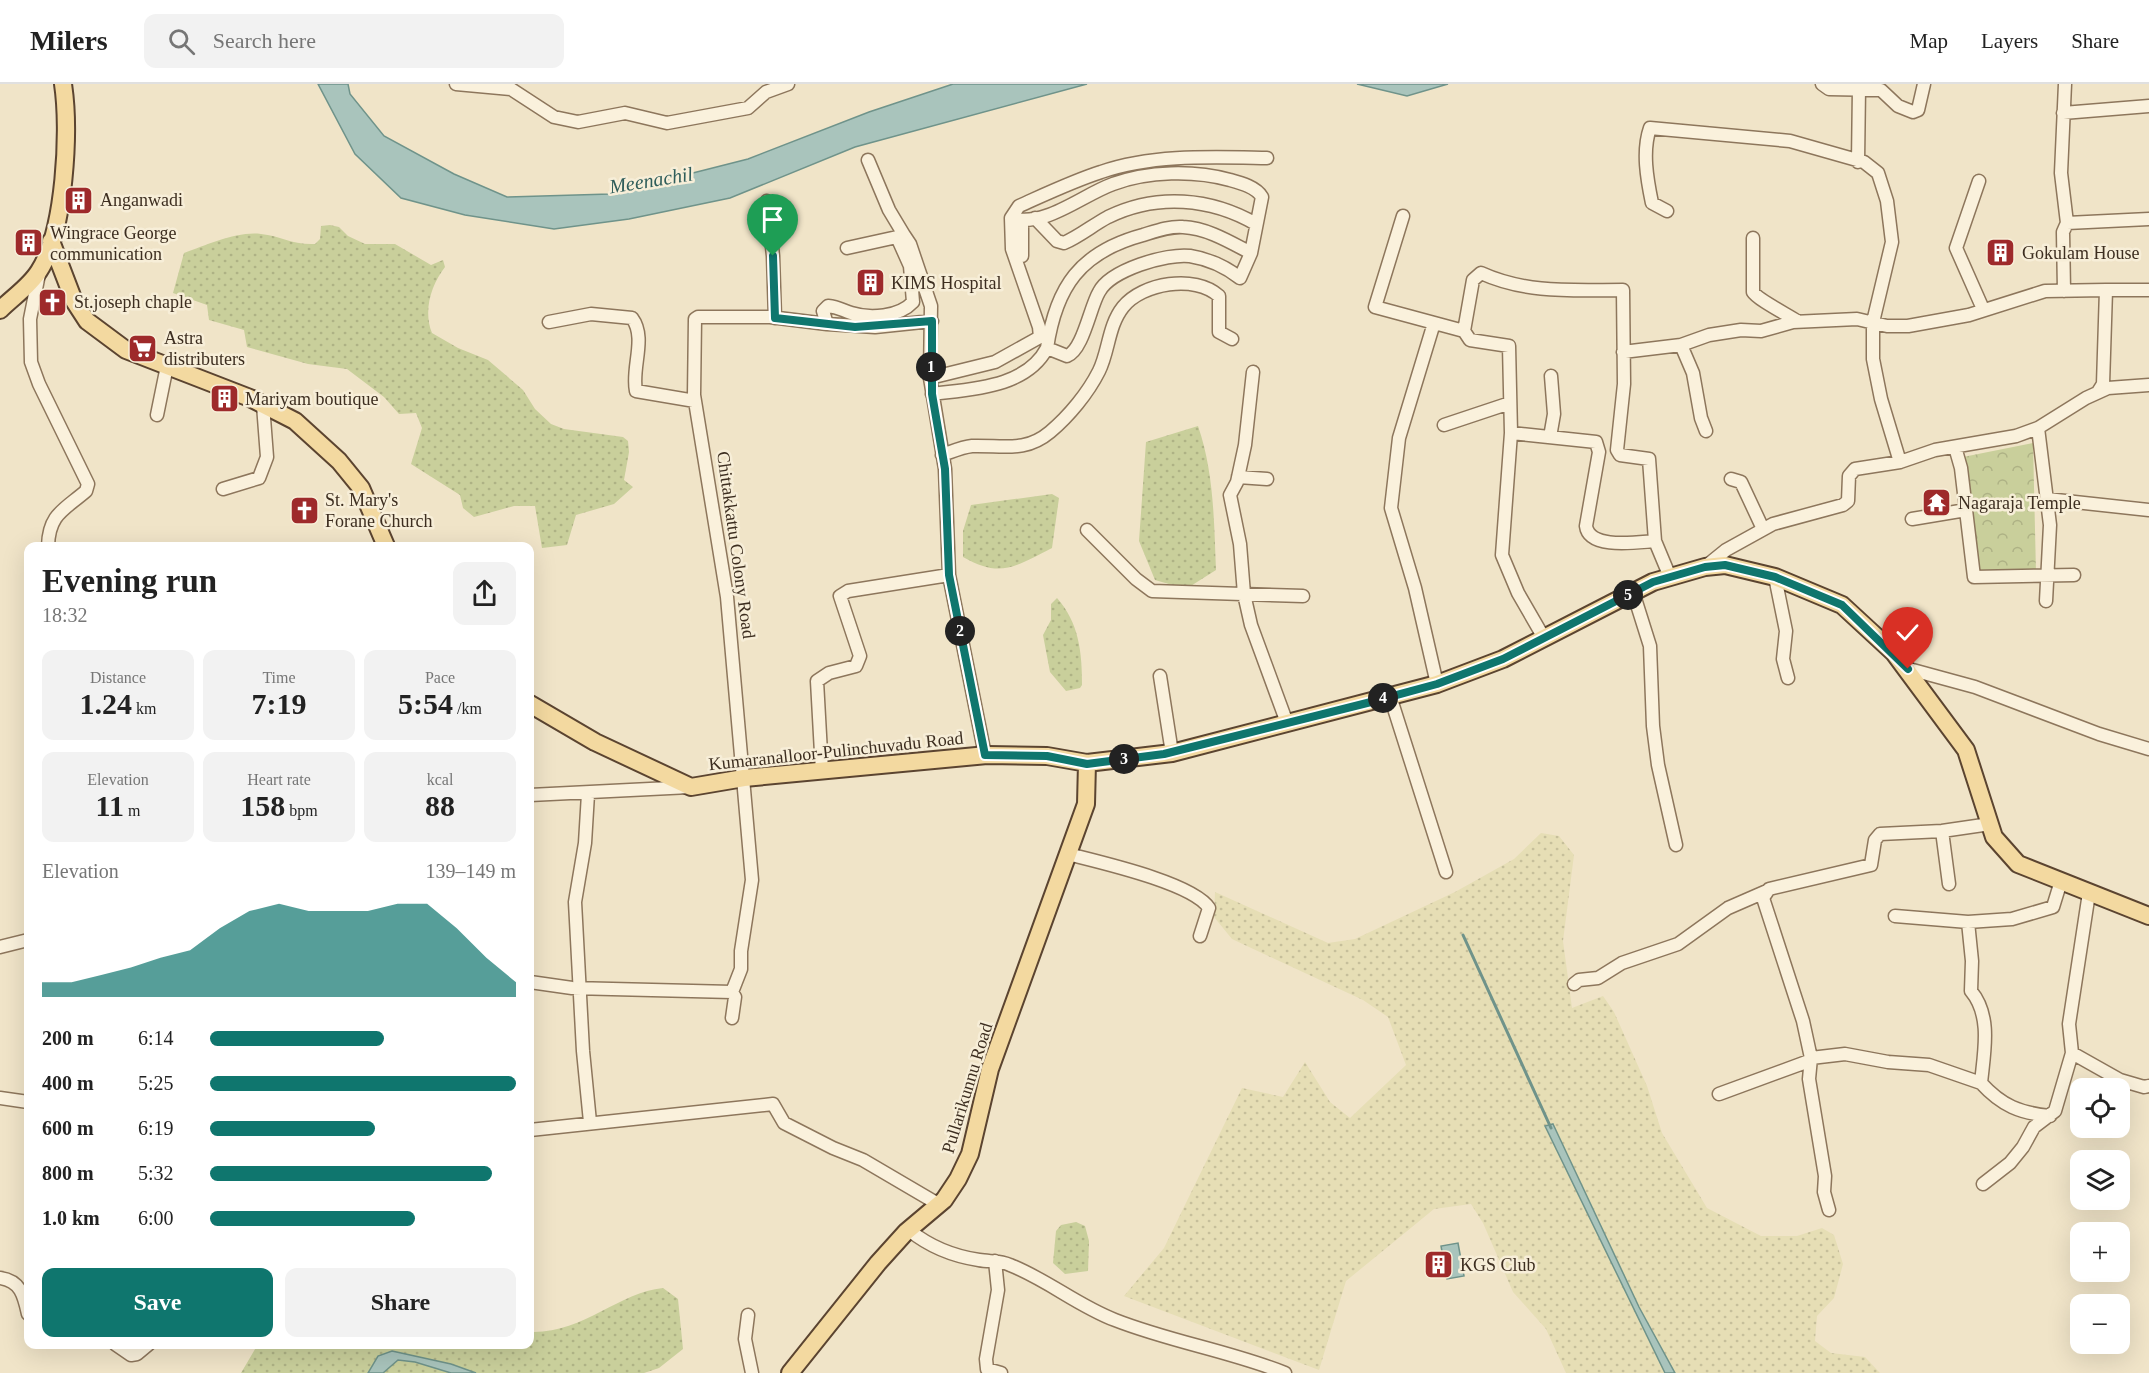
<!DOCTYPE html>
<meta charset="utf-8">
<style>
body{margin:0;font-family:"Times New Roman",serif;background:#f2f2f2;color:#222;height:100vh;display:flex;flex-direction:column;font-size:22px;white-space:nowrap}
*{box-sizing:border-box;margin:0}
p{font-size:20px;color:#767676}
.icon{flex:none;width:33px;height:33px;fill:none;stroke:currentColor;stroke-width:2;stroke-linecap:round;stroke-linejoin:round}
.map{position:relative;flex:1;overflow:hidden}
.side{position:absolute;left:24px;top:458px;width:510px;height:807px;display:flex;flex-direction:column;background:#fff;border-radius:12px;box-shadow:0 6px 24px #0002}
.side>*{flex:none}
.tools{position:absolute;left:2070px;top:994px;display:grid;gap:12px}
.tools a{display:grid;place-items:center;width:60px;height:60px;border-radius:12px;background:#fff;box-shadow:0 6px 24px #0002;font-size:30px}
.pin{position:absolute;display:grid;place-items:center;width:51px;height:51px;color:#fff;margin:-62px -26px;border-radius:50% 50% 50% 0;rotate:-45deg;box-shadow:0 0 6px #0007}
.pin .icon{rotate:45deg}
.km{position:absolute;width:30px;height:30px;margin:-15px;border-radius:50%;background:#222;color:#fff;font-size:16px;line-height:30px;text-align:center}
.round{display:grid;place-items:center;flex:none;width:63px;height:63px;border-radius:12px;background:#f2f2f2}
.head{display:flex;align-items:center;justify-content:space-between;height:102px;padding:0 18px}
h1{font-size:33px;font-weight:700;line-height:45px}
.stats{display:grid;grid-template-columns:repeat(3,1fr);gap:9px;height:102px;padding:6px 18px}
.stats div{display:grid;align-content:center;border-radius:12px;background:#f2f2f2;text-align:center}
.stats b{font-size:30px;font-weight:700}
.stats small{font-size:16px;font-weight:400}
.stats p{font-size:16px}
.chart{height:168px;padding:12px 18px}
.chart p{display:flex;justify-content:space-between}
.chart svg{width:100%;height:108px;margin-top:6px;fill:#0f766e;opacity:.7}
.action{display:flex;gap:12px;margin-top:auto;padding:12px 18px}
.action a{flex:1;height:69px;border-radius:12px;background:#0f766e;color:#fff;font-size:24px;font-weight:700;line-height:69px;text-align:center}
.action a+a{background:#f2f2f2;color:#222}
ul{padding:0 18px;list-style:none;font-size:20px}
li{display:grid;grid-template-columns:96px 72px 1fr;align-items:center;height:45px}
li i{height:15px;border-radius:8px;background:#0f766e}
header{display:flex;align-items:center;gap:36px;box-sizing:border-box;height:84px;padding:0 30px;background:#fff;border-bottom:2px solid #e0e0e0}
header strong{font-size:28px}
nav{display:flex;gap:33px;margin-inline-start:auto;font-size:21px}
.search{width:420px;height:54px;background:#f2f2f2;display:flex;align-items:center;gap:15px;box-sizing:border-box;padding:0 21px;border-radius:12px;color:#767676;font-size:22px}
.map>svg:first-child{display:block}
.farmland{fill:url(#farmland-dots)}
.grass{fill:url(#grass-dots)}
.park{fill:url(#park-crowns)}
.water{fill:#a9c4bc;stroke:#6f938a;stroke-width:1.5}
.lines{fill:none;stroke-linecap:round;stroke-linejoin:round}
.stream{stroke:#6f938a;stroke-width:3}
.minor-casing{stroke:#8d765c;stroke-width:15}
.major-casing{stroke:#5b4430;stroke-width:20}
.minor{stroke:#faf1dc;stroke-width:12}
.major{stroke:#f3d9a0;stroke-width:16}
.route-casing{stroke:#fff;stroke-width:12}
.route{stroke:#0f766e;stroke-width:8}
.labels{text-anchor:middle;stroke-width:5;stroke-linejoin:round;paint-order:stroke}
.poi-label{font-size:18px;fill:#3d2e20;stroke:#f7eed8;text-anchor:start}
.street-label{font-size:18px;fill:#3d2e20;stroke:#f7eed8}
.water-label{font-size:20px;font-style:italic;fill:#2f5d5a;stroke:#f7eed8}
</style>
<header>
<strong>Milers</strong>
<div class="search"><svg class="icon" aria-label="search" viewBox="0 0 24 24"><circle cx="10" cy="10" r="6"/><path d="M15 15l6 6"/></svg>Search here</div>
<nav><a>Map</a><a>Layers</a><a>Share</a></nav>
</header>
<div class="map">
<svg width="2149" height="1289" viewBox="0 0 2149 1289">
<defs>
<pattern id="farmland-dots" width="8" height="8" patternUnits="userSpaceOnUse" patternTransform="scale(1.5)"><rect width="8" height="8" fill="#e6deb5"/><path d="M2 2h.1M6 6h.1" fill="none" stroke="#c6bf9b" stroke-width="1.8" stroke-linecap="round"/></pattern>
<pattern id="grass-dots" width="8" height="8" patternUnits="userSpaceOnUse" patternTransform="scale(1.5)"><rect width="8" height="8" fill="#c9cf9b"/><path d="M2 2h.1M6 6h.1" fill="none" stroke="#aeb285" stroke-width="1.8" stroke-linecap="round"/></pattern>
<pattern id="park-crowns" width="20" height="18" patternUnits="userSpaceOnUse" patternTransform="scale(1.5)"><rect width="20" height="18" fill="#c9cf9b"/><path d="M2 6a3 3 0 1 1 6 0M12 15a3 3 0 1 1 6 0" fill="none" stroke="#aeb285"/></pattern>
</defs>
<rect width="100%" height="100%" fill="#f0e4c8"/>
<!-- farmland -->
<path class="farmland" d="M1541,749L1559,752L1574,771L1563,857L1572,924L1603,912L1614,928L1647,1002L1662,1049L1707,1124L1761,1152H1797L1822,1144L1834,1151L1843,1180L1834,1214L1817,1232L1815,1257L1831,1269L1865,1273L1880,1289H1566L1546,1245L1513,1208L1483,1139L1471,1120L1434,1125L1346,1197L1319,1286L1124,1212L1164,1164L1242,1004L1283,1013L1305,978L1330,1018L1350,1034L1406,981L1388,933L1363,916L1232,855L1214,833L1215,808L1328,859L1355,855L1455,808L1514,775Z"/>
<!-- grass -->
<path class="grass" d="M330,141L339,143L348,152L365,160H395L431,181L443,176L445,183C431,201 423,227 432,249L458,264L488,276L523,306L535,325L551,340L564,345L623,353L628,357L629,368L624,396L633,403L614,420L576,431L567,461L542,464L535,422H514L474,433L463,424L460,411L411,380L422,344L416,329L399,330L384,313L347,285L308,280L247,263L244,246L209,236L207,221L173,209L184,169C207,161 237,147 261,150C281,152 292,161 315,160L320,155L321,142Z
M1198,342C1214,388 1214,438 1216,486L1186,505L1155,496L1139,457L1146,358Z
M1052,410L1059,414L1052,464C1016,482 1001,495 963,473V447L971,421Z
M1057,514C1079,539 1082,568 1082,601L1080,604L1066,607L1050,588L1043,551L1051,536V520Z
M1076,1138L1085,1142L1089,1157L1088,1187L1065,1190L1053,1179L1056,1147L1061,1141Z
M663,1204L678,1215L683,1265L659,1284L644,1289H241L258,1260H530V1248C582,1250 619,1208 663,1204Z"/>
<!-- park -->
<path class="park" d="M2033,359L2036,489L1975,492L1963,373Z"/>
<!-- water -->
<path class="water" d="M318,0H348L350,10L384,52L454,90L507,113L610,110L748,75L869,28L953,0H1087L855,63L730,114L629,135L554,145L465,131L401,114L355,70Z
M1357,0H1448L1407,12Z
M1553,1040L1639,1223L1675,1289H1665L1545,1042Z
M1458,1159L1464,1192L1447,1195L1441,1162Z
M392,1267L451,1280L476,1289H451L415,1278L398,1276L383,1289H368L378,1272Z"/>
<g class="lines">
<!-- stream -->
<path class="stream" d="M1463,851L1551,1044"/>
<defs>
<path id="minor" d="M456,0L511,5L554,33L578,38L625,29L667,39L748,24L766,8L788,0
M1822,0L1829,5L1881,6L1898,22L1913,28L1918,26L1924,0
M2065,0L2061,89L2067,139
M2063,29L2149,22
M868,76L889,126L904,151
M1858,78L1859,4
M1979,97L1956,164L1983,225
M767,117L773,172L775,234
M1667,127L1652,119C1647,95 1642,67 1650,44L1790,57L1864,78L1878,89L1887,117L1892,158L1873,238V275L1881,315L1900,378
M1403,132L1375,223L1464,247L1470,256L1509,262L1511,349L1502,471L1518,509L1544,554
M1011,134L1019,122C1046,110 1073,97 1101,88C1153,70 1213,73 1267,74
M1035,134L1057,157L1064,159C1080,152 1093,141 1108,133C1157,109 1211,114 1256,140
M1022,137V172
M897,153L904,151L910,160L931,222L930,294L945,385L949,491L985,671
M1753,154V208C1757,215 1788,231 1797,237
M847,164L897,153L910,182L913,218C899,233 870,235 851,229C842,226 838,223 828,222L823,227L827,240L875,243L932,237
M39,190L30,235L31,278L39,300L88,400L86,407C64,426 49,430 48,462
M2064,207L2063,148L2067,139L2149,135
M549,238L591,230L632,234C647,254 631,284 636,307L695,317
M1434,239L1399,354L1391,424L1415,504L1437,600
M1464,247L1473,196L1481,189C1527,210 1574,206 1623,206L1624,300L1617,366L1620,371L1649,375L1655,457L1670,493
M1623,268L1681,261
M1253,288L1245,361L1237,398L1230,411L1240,460L1244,510L1251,541L1287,639
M930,294L995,278L1040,253L1039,243L1012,165L1011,134C1045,144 1082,111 1113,100C1148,87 1194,86 1230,96C1241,99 1256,103 1262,113L1251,169L1240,194C1226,183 1209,175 1190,172C1167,169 1110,186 1099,208C1090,223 1083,266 1067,272L1047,264C1056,203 1080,168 1143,151C1156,147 1169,142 1183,143C1207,144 1230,158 1251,169
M2098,308L2103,300L2106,206H2149
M932,310C971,305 1026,304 1047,264
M157,331L167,282
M1444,341L1510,319
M2038,344L2050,441L2046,517
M1706,347L1701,334L1693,289L1681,261L1709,251L1741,246L1761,247L1793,238L1857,235L1887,242H1908L1969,231L2045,207L2106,206
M1511,349L1596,358L1599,368L1586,442C1589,466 1638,458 1655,457
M1550,353L1554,330L1551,292
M942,371C951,368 962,363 972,362C1003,361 1025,369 1050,348C1069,332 1088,309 1099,287C1109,267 1108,242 1123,223C1142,199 1195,190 1219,212V248L1232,255
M1238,393L1267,395
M1731,395L1741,398L1763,445
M223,405L259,394L267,373L263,321
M2047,415L2149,426
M1966,426L1974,493L2074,491
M1912,435L1966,426L1961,384L1955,363
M1087,446L1136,495L1152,507L1303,512
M1705,483L1726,466L1773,440L1843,421L1848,417L1849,392L1855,385L1900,378L1935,366L2016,352L2038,344L2086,314L2108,304L2149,301
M1775,493L1786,547L1783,575L1788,594
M1633,508L1650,562L1653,642L1658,681L1676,761
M1909,585L1975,603L2099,650L2149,665
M1160,592L1172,669
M1390,612L1446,788
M822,687L817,597L829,589L856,582L860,572L840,512L848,507L949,491
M588,710L585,759L575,818L583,967L590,1038
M530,711L690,703
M1942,747L1949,800
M1068,770C1099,778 1193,799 1209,824L1200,852
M1895,832L1968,838
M0,863L28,856
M530,898L572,904L732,908L735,913L732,934
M1574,900L1579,896L1598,894L1622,879L1678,860L1728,824L1767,807
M732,908L741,885V867L752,796L727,513L694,311L695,235L698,233H770L827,240
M2072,969L2120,996L2121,1036
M1811,974L1845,970L1888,978L1929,981L1981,999
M2120,996L2144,1003L2149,1002
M1719,1010L1809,977
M0,1014L28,1018
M2050,1032C2020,1029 2002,1022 1981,999C1984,968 1992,932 1971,907L1972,877L1968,838L2012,835L2053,823L2061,797
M530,1046L773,1020L784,1039L833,1064L863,1076L938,1120
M1983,1100L2010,1079L2023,1063L2034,1043L2055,1027L2072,969L2069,940L2089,809
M1829,1126L1824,1108L1825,1092L1809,995L1811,974L1803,937L1763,814L1769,805L1871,781L1875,756L1880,750L1942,747L1990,740
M909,1146C930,1163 952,1172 979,1176C990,1178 1000,1176 1010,1181C1048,1196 1078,1222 1115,1236C1171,1258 1230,1267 1285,1289
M995,1177L998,1206L986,1275L987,1285L1001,1289
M0,1194C21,1197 24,1212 28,1230
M748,1231L745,1255L752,1289
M115,1260L131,1271L137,1270L149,1260"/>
<path id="major" d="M51,157L74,217L87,237L126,266L250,314L295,337L339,377L361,404L386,462
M0,226C13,213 30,202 39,187C65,147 70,46 63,0
M530,620L595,658L691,703L744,694L987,671L1047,672L1087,679L1172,669L1437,600L1503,575L1653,498L1705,483L1725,481L1775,493L1842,521L1894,569L1966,666L1994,753L2018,780L2149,832
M790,1289L878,1179L906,1148L944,1116L958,1095L970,1070L990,985L1086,720L1087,679"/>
</defs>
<!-- minor casing -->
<use href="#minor" class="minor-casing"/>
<!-- major casing -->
<use href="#major" class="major-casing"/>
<!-- minor -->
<use href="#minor" class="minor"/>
<!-- major -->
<use href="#major" class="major"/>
</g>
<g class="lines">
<defs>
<path id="route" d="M773,172L775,234L855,243L932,237V310L945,385L949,491L985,671L1047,672L1087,680L1164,670L1371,618L1437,600L1503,575L1653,498L1705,483L1725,481L1775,493L1842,521L1908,585"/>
</defs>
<!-- route casing -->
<use href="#route" class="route-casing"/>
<!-- route -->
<use href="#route" class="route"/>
</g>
<!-- icons -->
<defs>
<symbol id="building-square" viewBox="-11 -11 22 22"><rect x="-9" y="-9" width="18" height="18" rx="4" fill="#9e2a2b" stroke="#f7eed8"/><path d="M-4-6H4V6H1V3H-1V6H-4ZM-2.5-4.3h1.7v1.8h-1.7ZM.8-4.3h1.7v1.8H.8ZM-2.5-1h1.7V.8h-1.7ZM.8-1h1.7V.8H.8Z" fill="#fff"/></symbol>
<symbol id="church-square" viewBox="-11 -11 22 22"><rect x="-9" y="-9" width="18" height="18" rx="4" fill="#9e2a2b" stroke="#f7eed8"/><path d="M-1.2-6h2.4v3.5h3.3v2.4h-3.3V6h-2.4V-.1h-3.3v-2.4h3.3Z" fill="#fff"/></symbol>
<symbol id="supermarket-square" viewBox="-11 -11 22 22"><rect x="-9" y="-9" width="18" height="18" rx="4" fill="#9e2a2b" stroke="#f7eed8"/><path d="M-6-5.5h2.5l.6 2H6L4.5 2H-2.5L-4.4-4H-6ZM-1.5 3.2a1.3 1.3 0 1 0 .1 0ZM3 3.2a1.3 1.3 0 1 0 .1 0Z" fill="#fff"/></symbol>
<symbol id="temple-square" viewBox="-11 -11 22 22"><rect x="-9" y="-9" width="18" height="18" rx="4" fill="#9e2a2b" stroke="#f7eed8"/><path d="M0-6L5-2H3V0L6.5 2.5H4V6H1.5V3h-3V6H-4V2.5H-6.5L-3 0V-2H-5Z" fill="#fff"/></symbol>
</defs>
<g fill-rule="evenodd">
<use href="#building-square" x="62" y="100" width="33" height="33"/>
<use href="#building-square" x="12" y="142" width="33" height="33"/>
<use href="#building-square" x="1984" y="152" width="33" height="33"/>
<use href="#building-square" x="854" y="182" width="33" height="33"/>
<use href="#church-square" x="36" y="202" width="33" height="33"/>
<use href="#supermarket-square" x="126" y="248" width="33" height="33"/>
<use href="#building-square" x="208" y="298" width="33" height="33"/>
<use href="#temple-square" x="1920" y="402" width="33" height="33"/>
<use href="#church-square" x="288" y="410" width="33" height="33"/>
<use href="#building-square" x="1422" y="1164" width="33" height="33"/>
</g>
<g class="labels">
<!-- poi labels -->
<g class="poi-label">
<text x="100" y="122">Anganwadi</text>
<text x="50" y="155">Wingrace George<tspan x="50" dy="21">communication</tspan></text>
<text x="2022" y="175">Gokulam House</text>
<text x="891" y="205">KIMS Hospital</text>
<text x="74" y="224">St.joseph chaple</text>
<text x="164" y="260">Astra<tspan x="164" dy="21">distributers</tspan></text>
<text x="245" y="321">Mariyam boutique</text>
<text x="325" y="422">St. Mary's<tspan x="325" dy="21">Forane Church</tspan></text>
<text x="1958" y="425">Nagaraja Temple</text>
<text x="1460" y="1187">KGS Club</text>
</g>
<!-- street labels -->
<g class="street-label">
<text transform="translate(736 461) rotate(82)" y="6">Chittakkattu Colony Road</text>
<text transform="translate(836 667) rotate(-6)" y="6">Kumaranalloor-Pulinchuvadu Road</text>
<text transform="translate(967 1004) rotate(-73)" y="6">Pullarikunnu Road</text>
</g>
<!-- water labels -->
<g class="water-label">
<text transform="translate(651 96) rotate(-9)" y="7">Meenachil</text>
</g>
</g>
</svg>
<div class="tools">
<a><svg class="icon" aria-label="locate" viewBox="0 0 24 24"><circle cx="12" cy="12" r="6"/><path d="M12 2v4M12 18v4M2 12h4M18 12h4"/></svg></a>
<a><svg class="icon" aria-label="layers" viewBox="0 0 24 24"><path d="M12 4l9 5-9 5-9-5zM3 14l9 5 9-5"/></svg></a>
<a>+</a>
<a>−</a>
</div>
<div class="pin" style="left:773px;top:172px;background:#1e9e55"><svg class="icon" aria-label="arrive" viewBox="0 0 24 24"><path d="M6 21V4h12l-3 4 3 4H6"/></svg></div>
<div class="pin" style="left:1908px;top:585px;background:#d93025"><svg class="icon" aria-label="check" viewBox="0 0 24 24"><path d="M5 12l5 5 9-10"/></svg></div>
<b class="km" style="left:931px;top:283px">1</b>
<b class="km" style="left:960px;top:547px">2</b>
<b class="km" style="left:1124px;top:675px">3</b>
<b class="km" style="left:1383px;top:614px">4</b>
<b class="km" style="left:1628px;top:511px">5</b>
<section class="side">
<div class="head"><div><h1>Evening run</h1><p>18:32</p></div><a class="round"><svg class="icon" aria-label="share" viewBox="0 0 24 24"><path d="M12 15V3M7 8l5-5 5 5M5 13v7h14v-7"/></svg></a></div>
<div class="stats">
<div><p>Distance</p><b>1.24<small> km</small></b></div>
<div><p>Time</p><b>7:19</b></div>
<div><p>Pace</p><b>5:54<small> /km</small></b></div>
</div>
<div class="stats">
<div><p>Elevation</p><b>11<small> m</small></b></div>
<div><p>Heart rate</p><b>158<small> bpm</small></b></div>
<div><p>kcal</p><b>88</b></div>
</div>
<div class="chart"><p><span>Elevation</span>139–149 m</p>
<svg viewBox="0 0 160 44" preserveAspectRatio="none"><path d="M0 44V38L10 38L20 35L30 32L40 28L50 25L60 16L70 9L80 6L90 9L100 9L110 9L120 6L130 6L140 16L150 28L160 38V44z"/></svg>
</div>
<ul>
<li><b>200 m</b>6:14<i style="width:57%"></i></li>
<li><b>400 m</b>5:25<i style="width:100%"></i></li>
<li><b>600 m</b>6:19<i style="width:54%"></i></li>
<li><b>800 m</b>5:32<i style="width:92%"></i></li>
<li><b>1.0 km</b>6:00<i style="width:67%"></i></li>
</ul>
<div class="action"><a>Save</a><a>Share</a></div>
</section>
</div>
